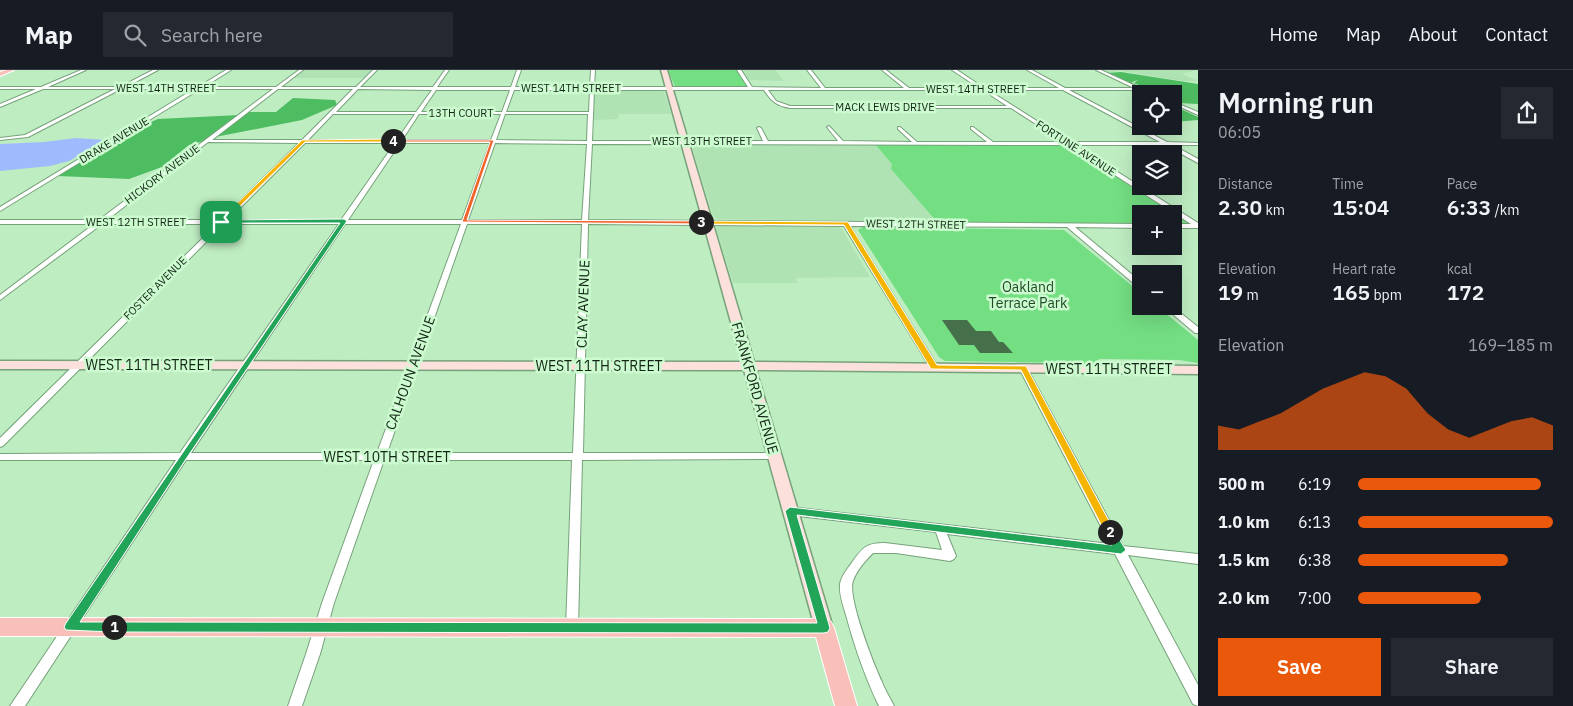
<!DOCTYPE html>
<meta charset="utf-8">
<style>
body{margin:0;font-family:"IBM Plex Sans",sans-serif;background:#242831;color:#f1f3f6;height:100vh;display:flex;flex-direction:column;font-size:19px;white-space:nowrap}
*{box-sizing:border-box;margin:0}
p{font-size:16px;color:#9ea1a6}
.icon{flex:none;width:28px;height:28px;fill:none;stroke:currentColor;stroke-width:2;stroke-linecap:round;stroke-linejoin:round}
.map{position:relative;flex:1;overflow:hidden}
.drawer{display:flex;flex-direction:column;background:#171b24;width:375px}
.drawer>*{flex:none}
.controls{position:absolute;left:1132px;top:15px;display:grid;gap:10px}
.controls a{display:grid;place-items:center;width:50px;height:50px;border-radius:0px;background:#171b24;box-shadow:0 5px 20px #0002;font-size:25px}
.pin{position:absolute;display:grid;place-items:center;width:42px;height:42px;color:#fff;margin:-21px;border-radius:10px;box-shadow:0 2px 8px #0006}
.km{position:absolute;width:25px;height:25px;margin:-12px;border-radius:50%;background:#222;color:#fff;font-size:14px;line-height:25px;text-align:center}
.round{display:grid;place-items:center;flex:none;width:52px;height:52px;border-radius:0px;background:#242831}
.overview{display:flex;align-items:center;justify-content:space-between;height:85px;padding:0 20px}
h1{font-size:28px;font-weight:600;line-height:38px}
.metrics{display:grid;grid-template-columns:repeat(3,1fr);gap:8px;height:85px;padding:5px 20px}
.metrics div{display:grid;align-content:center}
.metrics b{font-size:21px;font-weight:600}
.metrics small{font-size:14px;font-weight:400}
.metrics p{font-size:14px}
.chart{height:140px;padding:10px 20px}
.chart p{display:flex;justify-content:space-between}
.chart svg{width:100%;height:90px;margin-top:5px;fill:#ea580c;opacity:.7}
.primary-button{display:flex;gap:10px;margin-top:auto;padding:10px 20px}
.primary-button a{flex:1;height:58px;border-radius:0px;background:#ea580c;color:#fff;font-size:20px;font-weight:600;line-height:58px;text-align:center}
.primary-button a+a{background:#242831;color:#f1f3f6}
ul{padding:0 20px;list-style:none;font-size:16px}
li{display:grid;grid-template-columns:80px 60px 1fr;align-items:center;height:38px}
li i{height:12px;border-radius:6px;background:#ea580c}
header{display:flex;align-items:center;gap:30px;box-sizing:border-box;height:70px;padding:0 25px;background:#171b24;border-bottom:1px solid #363941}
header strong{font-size:24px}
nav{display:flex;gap:28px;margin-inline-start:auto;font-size:18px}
.search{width:350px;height:45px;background:#242831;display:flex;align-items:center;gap:12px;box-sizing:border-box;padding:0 18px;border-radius:0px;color:#9ea1a6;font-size:19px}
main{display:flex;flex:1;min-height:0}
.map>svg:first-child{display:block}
.built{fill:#afe3b3}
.green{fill:#73de82}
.forest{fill:#4ebd61}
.water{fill:#a0bbfd}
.building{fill:#46704a}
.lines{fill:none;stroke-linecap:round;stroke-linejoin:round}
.minor-casing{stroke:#76a27a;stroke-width:2}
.secondary-casing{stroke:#76a27a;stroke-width:3}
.primary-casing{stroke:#fff;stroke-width:2}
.minor{fill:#fff;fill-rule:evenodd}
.secondary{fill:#fce0dc;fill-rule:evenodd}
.primary{fill:#f8c0b9;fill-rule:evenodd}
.split-1{fill:#22a559;stroke:#fff}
.split-2{fill:#22a559;stroke:#fff}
.split-3{fill:#f5b400;stroke:#fff}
.split-4{fill:#f0652b;stroke:#fff}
.split-5{fill:#f5b400;stroke:#fff}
.labels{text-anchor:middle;stroke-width:5;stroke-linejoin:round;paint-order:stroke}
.far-street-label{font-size:11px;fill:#132515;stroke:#ccfbcf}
.park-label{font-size:14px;fill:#204b26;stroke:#ccfbcf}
.street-label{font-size:14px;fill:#132515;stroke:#ccfbcf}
</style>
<header>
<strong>Map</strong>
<div class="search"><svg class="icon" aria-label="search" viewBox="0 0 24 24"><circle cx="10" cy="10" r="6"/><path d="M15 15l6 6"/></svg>Search here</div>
<nav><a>Home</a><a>Map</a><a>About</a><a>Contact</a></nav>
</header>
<main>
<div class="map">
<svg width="1198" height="636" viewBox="0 0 1198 636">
<rect width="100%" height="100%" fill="#bfedc2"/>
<!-- built -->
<path class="built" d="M303,0H373L365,8H293Z
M741,0H775L784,11L749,10Z
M1101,0H1198L1182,4L1198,11H1184L1121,1L1106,3Z
M594,19H663L671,44H619L618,49L594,50Z
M691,73H874L892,94L891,99L937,152L717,149L713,146Z
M722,154L832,155L839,157L842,159L870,207L796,208L797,213H733L716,158Z"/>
<!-- green -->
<path class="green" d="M668,0H737L748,16L675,17Z
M874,73L1068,75L1186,151L1187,153L1174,154V144H1141V154L937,152L891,99L892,94Z
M863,157L1064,160L1141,223V236H1157L1198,270V293L1179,290L1100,289L1092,293L945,291L939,287L858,160Z"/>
<!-- forest -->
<path class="forest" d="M1121,2L1198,14V34L1178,33L1174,31V24H1158L1134,13L1138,10L1132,12V13L1156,24H1154L1106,3Z
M293,28L335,30L337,35L302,50L215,67L248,42H276Z
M1174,36L1198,47V50L1174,52Z
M239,45L204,71L189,75L162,97L129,109L58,106L135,59L158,49Z"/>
<!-- water -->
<path class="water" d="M76,68L106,70L69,91L50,96L0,101V74L44,72Z"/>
<!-- building -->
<path class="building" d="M942,250H967L976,261H991L999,272H1003L1013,283H980L974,275H959Z"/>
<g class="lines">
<defs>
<path id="minor" d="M81,0H86L48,17H120L153,0H158L126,17H198L226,0H231L204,17H276L299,0H303L281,17H356L373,0H377L360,17H433L445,0H449L437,17H511L517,0H521L515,17H590L591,0H595L594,17H748L737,0H741L752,17L821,18L807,0H811L825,18H904L882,0H886L909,18H979L952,0H957L984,18H1059L1027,0H1032L1065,18H1134L1096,0H1101L1153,24H1147L1139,20H1069L1167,72L1198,73V75H1173L1198,89V93L1165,75H1075L1198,153V158H1174V154H1191L1068,75L592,74L588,150L1141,154V158L1075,157L1141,212V217H1138L1067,157L850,156L938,297L934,300L930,297L844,156L588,154L583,383H774L777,384L779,386L777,388L774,389L582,390L578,558L576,562L572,564L568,562L566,558L572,390H384L334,533L320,584L302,636H288L306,584L322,533L374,390H186L25,636H10L176,390H0V384L180,383L339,154H224L3,376L0,377V368L217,154H102L0,230V225L94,154H0V150H99L273,19H200L0,141V137L194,19H121L28,67L0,70V68L25,65L115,19H43L0,37V34L36,19H0V17H41ZM278,19H353L302,70H212ZM358,19L432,20L416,42H336ZM436,20H510L502,42H421ZM514,20H590L589,42H506ZM594,20H764C771,31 777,36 790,38H1011L1064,72H993L973,57H971V59L987,72H917L900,57H898V59L912,72L843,71L829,56L827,57L838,71H768L761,58L759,57L757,58L763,71H592ZM768,20H983L1007,36H790L776,31ZM988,20H1063L1160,72H1070ZM333,44H415L397,70H308ZM419,44H501L491,70H402ZM505,44H588L587,71L496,70ZM208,72L299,73L221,150H107ZM305,73H395L341,150H228ZM400,73H490L462,150H348ZM495,73L587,74L582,150H468ZM345,154H461L377,383H191ZM467,154H582L573,383H387Z
M1174,32L1198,42V45L1174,34Z
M1163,236H1172L1198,257V263H1195Z
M1023,295L1027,298L1123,476L1198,484V494L1128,485L1198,615V636L1193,634L1115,484L947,464L956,486L954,489L950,491L896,483H873C866,490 856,501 853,511C847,527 874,595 882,612C885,620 890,628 894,636H879L877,632C864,604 854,575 846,545C843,535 839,524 840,514C841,506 849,497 853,491C863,477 867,473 885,473L942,480L936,462L790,445L786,444L785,441L786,438L790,437L1110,474L1019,298Z"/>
<path id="secondary" d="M661,0H667L754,292L1198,296V304L756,300L833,558L830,564L824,566L818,564L815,558L744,300L0,299V291L742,292Z"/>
<path id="primary" d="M6,0H14L0,6V2Z
M0,548L824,549L831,552L834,558L857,636H835L816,567L0,566Z"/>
</defs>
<!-- minor casing -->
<use href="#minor" class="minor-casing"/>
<!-- secondary casing -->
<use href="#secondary" class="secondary-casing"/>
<!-- primary casing -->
<use href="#primary" class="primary-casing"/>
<!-- minor -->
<use href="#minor" class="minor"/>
<!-- secondary -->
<use href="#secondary" class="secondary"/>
<!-- primary -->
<use href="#primary" class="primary"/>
</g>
<!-- split-1 -->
<path class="split-1" d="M344,149L347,151L186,389L80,552H114L118,553L120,557L118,561L114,562L66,560L64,557L66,553L340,153H221L218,152L221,150Z"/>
<!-- split-2 -->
<path class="split-2" d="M790,437L1112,475L1105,462L1110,458L1113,459L1126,480L1121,484L797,445L830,558L828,562L824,563L114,562L110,561L108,557L110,553L114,552L817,553L785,441Z"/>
<!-- split-3 -->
<path class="split-3" d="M701,151L848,152L937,295L1026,296L1115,462L1113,464H1106L1021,300L931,299L844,155L699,154Z"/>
<!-- split-4 -->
<path class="split-4" d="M392,70H494L467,150L701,151L704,152L701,154L462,152L490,72H393Z"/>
<!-- split-5 -->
<path class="split-5" d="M393,69L395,72H305L223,153L218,152L302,70Z"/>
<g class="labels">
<!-- far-street labels -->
<g class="far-street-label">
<text x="166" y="22">WEST 14TH STREET</text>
<text x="571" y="22">WEST 14TH STREET</text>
<text x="976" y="23">WEST 14TH STREET</text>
<text x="885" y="41">MACK LEWIS DRIVE</text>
<text x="461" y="47">13TH COURT</text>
<text transform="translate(114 70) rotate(-31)" y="4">DRAKE AVENUE</text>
<text x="702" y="75">WEST 13TH STREET</text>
<text transform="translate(1076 78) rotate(33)" y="4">FORTUNE AVENUE</text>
<text transform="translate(162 104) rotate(-37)" y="4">HICKORY AVENUE</text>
<text x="136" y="156">WEST 12TH STREET</text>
<text transform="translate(916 154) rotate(1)" y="4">WEST 12TH STREET</text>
<text transform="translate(155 218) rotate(-45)" y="4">FOSTER AVENUE</text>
</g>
<!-- park labels -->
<g class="park-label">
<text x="1028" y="222">Oakland<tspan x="1028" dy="16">Terrace Park</tspan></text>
</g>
<!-- street labels -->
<g class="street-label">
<text transform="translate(583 234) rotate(-88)" y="5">CLAY AVENUE</text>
<text x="149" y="300">WEST 11TH STREET</text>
<text x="599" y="301">WEST 11TH STREET</text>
<text x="1109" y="304">WEST 11TH STREET</text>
<text transform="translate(410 303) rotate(-70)" y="5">CALHOUN AVENUE</text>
<text transform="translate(755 318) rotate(74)" y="5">FRANKFORD AVENUE</text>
<text x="387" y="392">WEST 10TH STREET</text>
</g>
</g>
</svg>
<div class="controls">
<a><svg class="icon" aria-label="locate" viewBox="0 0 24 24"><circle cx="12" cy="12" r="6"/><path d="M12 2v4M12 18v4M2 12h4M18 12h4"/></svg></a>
<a><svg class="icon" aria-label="layers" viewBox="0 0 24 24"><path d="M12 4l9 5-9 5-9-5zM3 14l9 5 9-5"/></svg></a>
<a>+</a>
<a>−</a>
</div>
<div class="pin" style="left:221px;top:152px;background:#1e9e55"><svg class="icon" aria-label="arrive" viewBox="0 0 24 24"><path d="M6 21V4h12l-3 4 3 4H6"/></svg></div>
<b class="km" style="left:114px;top:557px">1</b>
<b class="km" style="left:1110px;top:462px">2</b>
<b class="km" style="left:701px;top:152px">3</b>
<b class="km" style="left:393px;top:71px">4</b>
</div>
<section class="drawer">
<div class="overview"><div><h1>Morning run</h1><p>06:05</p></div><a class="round"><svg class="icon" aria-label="share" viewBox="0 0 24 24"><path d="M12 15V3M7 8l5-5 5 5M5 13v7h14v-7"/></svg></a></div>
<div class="metrics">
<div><p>Distance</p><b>2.30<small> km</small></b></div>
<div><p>Time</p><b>15:04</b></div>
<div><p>Pace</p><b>6:33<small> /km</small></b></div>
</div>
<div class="metrics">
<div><p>Elevation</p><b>19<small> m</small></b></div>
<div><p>Heart rate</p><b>165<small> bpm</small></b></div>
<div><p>kcal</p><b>172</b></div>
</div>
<div class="chart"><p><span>Elevation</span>169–185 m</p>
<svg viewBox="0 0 160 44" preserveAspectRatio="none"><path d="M0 44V32L10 34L20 30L30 26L40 20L50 14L60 10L70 6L80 8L90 14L100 26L110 34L120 38L130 34L140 30L150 28L160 32V44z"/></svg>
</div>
<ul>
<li><b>500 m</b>6:19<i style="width:94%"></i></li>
<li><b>1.0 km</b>6:13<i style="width:100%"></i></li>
<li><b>1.5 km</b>6:38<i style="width:77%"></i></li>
<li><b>2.0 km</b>7:00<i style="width:63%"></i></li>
</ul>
<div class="primary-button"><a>Save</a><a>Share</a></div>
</section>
</main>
